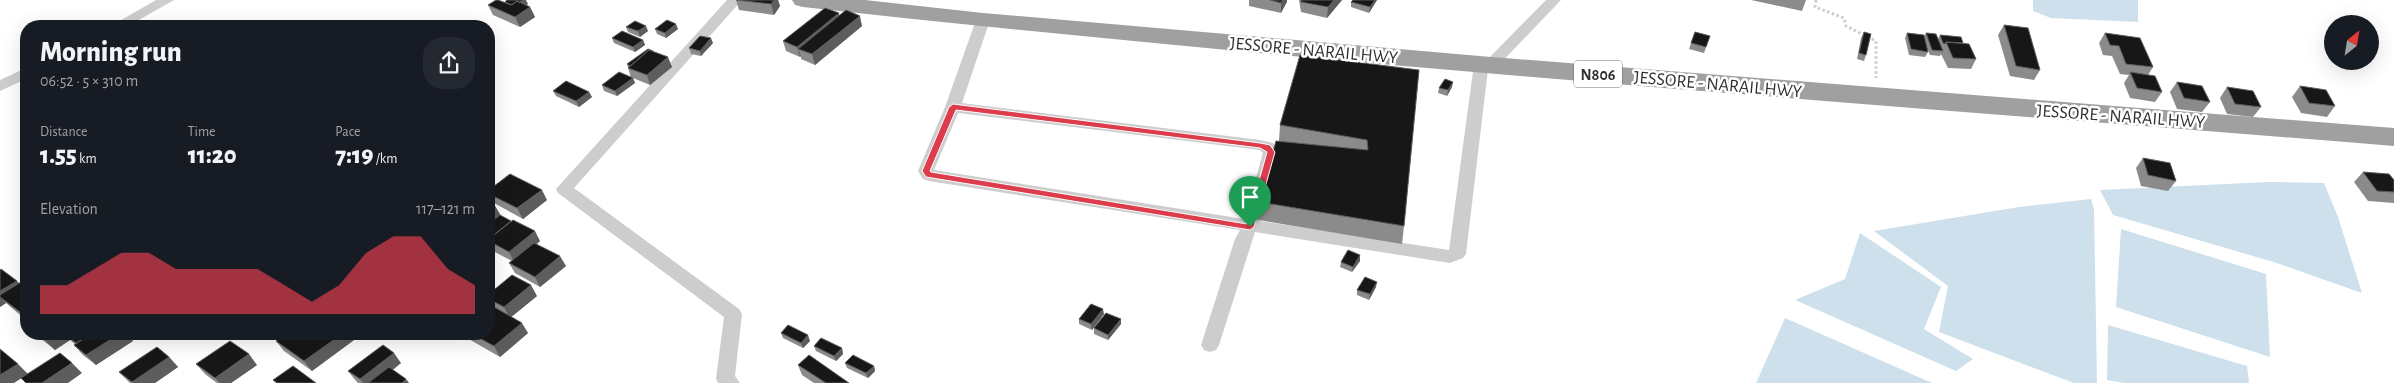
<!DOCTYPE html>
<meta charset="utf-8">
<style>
body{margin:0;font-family:"Alegreya Sans",sans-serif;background:#242831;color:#f1f3f6;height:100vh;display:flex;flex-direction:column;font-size:19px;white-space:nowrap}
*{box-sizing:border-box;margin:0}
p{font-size:16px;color:#9ea1a6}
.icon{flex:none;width:28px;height:28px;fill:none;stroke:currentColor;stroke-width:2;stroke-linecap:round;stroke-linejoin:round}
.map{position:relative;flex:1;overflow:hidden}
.details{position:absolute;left:20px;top:20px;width:475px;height:320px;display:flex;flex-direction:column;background:#171b24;border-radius:20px;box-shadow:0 5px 20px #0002}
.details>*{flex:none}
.needle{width:32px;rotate:30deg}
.tools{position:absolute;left:2324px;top:15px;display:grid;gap:10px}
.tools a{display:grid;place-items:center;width:55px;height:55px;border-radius:50%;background:#171b24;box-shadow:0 5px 20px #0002;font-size:25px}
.pin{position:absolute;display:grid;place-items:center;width:42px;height:42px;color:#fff;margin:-51px -21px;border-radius:50% 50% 50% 0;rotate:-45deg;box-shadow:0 0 5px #0007}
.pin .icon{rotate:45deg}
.round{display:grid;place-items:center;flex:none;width:52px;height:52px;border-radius:20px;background:#242831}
.summary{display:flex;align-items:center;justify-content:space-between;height:85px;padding:0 20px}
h1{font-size:28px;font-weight:800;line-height:38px}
.metrics{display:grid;grid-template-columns:repeat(3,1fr);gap:8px;height:85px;padding:5px 20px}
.metrics div{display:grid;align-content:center}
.metrics b{font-size:25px;font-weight:800}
.metrics small{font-size:14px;font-weight:400}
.metrics p{font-size:14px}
.chart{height:140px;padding:10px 20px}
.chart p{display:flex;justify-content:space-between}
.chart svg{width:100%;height:90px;margin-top:5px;fill:#dd3c4c;opacity:.7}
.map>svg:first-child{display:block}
.water{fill:#cde0eb}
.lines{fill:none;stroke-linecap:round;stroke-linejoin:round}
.path{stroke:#cdcdcd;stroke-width:3;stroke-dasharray:2.5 2.5;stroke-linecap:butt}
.minor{fill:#cdcdcd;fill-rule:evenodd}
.trunk{fill:#a0a0a0;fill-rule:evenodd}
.wall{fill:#8b8b8b}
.shaded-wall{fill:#5d5d5d}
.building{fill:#171717;stroke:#5d5d5d}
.route{fill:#dd3c4c;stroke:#fff;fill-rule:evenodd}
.labels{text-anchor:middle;stroke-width:5;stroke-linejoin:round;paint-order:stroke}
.shield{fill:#fff;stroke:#6e6e6e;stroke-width:1}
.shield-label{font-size:16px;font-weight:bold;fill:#303030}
.street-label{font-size:18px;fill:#303030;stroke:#fff}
</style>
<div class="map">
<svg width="2394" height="383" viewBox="0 0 2394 383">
<rect width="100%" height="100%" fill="#fff"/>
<!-- water -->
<path class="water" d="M2033,0H2138V22L2051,18L2033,11Z
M2268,182L2324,183L2338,217L2362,293L2277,263L2113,215L2100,190Z
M2091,199L2094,209L2097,383H2074L1939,332L1948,286L1874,231L2019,207Z
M2121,229L2266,274L2270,357L2116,307Z
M1860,233L1941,287L1924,329L1973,359L1956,371L1795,300L1845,279Z
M1785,318L1932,383H1756Z
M2108,325L2247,366L2249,383H2124L2107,380Z"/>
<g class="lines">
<!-- path -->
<path class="path" d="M1816,0L1815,7L1844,18L1846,26L1876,41V78"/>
<!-- minor -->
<path class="minor" d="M156,0H174L128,26H111Z
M727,0H742L574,188L739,309L742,314L735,376L740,383H718L716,379L724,317L558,193L556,189Z
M1546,0H1561L1496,68L1488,69L1466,254L1463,258L1450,263L1255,232L1219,345L1216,350L1210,352L1204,350L1201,345L1235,239L1240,230L929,181L923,179L918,171L945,107L976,20L983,16L990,20L962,103L1260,140L1273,143L1279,152L1260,221L1449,250L1474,64L1481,59L1486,61ZM958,113L1260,150L1263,153L1244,219L934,170Z
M26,68V79L0,91V80Z"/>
<!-- trunk -->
<path class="trunk" d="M792,0H865L983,13L1491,57L2394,128V146C1864,103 1332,66 803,7L795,5Z"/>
</g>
<!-- wall -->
<path class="wall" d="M736,0H778L780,6L774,15L739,10Z
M1249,0H1287L1281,13L1249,6Z
M1299,0H1342L1327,18L1301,12Z
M1353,0H1377L1369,13L1351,7V2Z
M1751,0H1806L1802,11Z
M505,2L528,4L526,5L530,7L535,17L520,27L493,15L488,5L505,3Z
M839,16L862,26L815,65L801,59V56L800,57L786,51L783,41Z
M2004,25L2040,70L2034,80L2010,76L1998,35Z
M626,27L648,31L640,37L628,32Z
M655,29H678L666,38L657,34Z
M1695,32L1710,36L1704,53L1689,49Z
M1864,32L1866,55L1864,61L1857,59L1861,38Z
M1907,33L1924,37L1926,33L1938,39L1940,35L1963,43L1976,59L1971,69L1948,68L1941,54L1940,56L1930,55L1928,50V52L1925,57L1909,55L1905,38Z
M2105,33L2153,67L2148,75L2162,92L2155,102L2130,98L2124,83L2129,75L2120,74L2112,56L2103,55L2099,43Z
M612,38L643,40L645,45L635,52L614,43Z
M713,43L701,56L691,54L689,48Z
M654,52L672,67L650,85L633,78L635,83L617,96L604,91L602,85L631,78L627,64Z
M1419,70L1404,226L1402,244L1258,220L1259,202L1279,141L1280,125Z
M2177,82L2210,102L2202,112L2177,109L2170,92Z
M2300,86L2335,106L2327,117L2301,113L2292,97Z
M1452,87L1447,96L1438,93L1439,88Z
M2227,87L2261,107L2253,117L2227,114L2220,98Z
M553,91L589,92L592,97L579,107L556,96Z
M2143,158L2176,181L2168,191L2141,186L2136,168Z
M2363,172L2394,180V203L2368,201L2354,182Z
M489,190L547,200L523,219L492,202L489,197Z
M489,203L495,206L501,216L540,241L537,244L566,266L540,287L515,273L509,263L512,261L493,251L489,243Z
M1360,261L1352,272L1340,267L1341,262Z
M0,270L19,284L26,279V320L6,303L0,307Z
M1376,287L1369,300L1357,295V290Z
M489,294L537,296L511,317L528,333L500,357L460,334H489L490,305L489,303Z
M1104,314L1092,330L1079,324V319Z
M1121,324L1108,340L1094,334V328Z
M781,333L810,341L803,348L783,338Z
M35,334H126L133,341L96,365L83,355L74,345L75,344L70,340L55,350Z
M354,340L312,371L284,351L276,341Z
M814,346L842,348L843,354L836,361L816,351Z
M169,357L178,367L155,383H130L119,372Z
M401,363L393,370L409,383H358L356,381L348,371Z
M845,363L874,366L875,371L868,378L847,368Z
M196,364L257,365L231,383H217L205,374Z
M798,365L849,383H814L802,375Z"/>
<!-- shaded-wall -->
<path class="shaded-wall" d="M523,0H526L528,4L517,11L514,6Z
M774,0H778L780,6L774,15L771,4Z
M1283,0H1287V2L1281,13V3Z
M1334,0H1342L1327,18L1328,7Z
M1375,0H1377L1369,13L1370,7Z
M530,7L535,17L520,27L515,17Z
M839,13L841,23L798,49L801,56L800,57L797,47Z
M860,16L862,26L815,65L812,54Z
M676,24L678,29L666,38L665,33Z
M646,26L648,31L640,37L638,31Z
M711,38L713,43L701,56L700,51Z
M643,40L645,45L635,52L633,47Z
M668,57L672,67L650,85L647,75Z
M633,78L635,83L617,96L615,91Z
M1453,82L1452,87L1447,96L1448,90Z
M589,92L592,97L579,107L576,101Z
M490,162L493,167L489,170V163Z
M542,190L547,200L523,219L517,208Z
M495,206L501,216L489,226V211Z
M535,231L540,241L514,262L509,252Z
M1360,255V261L1352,272L1353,267Z
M560,256L566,266L540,287L535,277Z
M17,281L26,291L0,297V291Z
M1377,282L1376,287L1369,300L1370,294Z
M531,285L537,296L510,318L504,307Z
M0,297L6,303L0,307Z
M26,309V319L20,312Z
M1103,309L1104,314L1092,330L1091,324Z
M1121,319V324L1108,340V335Z
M522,323L528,333L500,357L494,346Z
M54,334H80L66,335L70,340L55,350L45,340Z
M119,334H126L133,341L96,365L86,355Z
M342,334H350L354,340L312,371L304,361Z
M808,335L810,341L803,348L801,343Z
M842,348L843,354L836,361L834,356Z
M394,353L401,363L375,383H363L360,379Z
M249,354L257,365L231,383H220L215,378Z
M169,357L178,367L155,383H133L132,382Z
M72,363L82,373L68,383H42Z
M18,364L28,374L14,383H0V375Z
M874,366L875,371L868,378L866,373Z
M406,379L409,383H402Z"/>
<!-- building -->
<path class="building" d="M496,0H498L511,5L517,1L530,7L515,17L488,5Z
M507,0H523L519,3L517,1L512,5L505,2Z
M736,0H774L771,4Z
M1270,0H1283L1281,3Z
M1301,0H1334L1328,7L1301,2Z
M1353,0H1375L1370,7L1351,2Z
M825,8L839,13L797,47L783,41Z
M846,10L860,16L812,54L798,49Z
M667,20L676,24L665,33L655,29Z
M635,21L646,26L638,31L626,27Z
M2004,25L2028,28L2040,70L2016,66Z
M622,31L643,40L633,47L612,38Z
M1695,32L1710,36L1706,47L1691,43Z
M1864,32L1871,34L1866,55L1859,53Z
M1907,33L1924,35L1928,52L1911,49Z
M1926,33L1936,34L1943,51L1932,50Z
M2105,33L2140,38L2153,67L2126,64L2119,46L2110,45Z
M1940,35L1961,37L1963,43L1946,42L1945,44L1943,43Z
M700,36L711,38L700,51L689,48Z
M1946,42L1969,44L1976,59L1953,58Z
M648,49L653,51L649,50L630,66L627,64Z
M649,50L668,57L647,75L628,68Z
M1300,55L1419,70L1404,226L1259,202L1276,141L1368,150L1367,140L1280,125Z
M619,72L633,78L615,91L602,85Z
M2130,72L2155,76L2162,92L2137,88Z
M1445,79L1453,82L1448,90L1439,88Z
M566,81L589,92L576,101L553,91Z
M2177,82L2202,86L2210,102L2184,98Z
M2300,86L2326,90L2335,106L2309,103Z
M2227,87L2253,91L2261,107L2235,104Z
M2143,158L2170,163L2176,181L2148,175Z
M2363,172L2389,174L2394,180V192L2377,191Z
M510,174L542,190L517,208L489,194V190Z
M489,203L495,206L489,211Z
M500,215L511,221L490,238L489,237V224Z
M513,220L535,231L509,252L489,241V239Z
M534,243L560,256L535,277L509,263Z
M1348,250L1360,255L1353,267L1341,262Z
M1,269L17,281L0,291V270Z
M512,275L531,285L504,307L489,299V294Z
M1365,277L1377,282L1370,294L1357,290Z
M26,279V309L20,312L0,297V295Z
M489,304L522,323L494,346L472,334H489Z
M1091,304L1103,309L1091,324L1079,319Z
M1106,313L1121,319L1108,335L1094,328Z
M788,325L808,335L801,343L781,333Z
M38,334H54L45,340Z
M69,334H91L76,343L66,335Z
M91,334H119L86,355L74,345Z
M286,334H342L304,361L276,341Z
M821,338L842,348L834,356L814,346Z
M230,341L249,354L215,378L196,364Z
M383,345L394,353L360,379L348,371Z
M157,347L169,357L132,382L119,372Z
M0,349L18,364L0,375Z
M60,353L72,363L42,383H26L21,378Z
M809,355L849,383H826L798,365Z
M853,355L874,366L866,373L845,363Z
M293,366L316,383H277L273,380Z
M389,367L406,379L402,383H368Z"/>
<!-- route -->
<path class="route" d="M953,104L1260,143L1270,145L1275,152L1254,227L1250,230L926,177L922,171L949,107ZM956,110L1260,148L1267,152L1247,224L931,172L930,171Z"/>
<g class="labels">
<!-- shield labels -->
<rect class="shield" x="1574" y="60.5" width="48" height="27" rx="4"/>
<g class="shield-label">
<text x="1598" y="80">N806</text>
</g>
<!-- street labels -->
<g class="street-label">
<text transform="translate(1314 50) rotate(5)" y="6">JESSORE - NARAIL HWY</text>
<text transform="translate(1718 84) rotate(5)" y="6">JESSORE - NARAIL HWY</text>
<text transform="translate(2121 116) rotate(4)" y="6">JESSORE - NARAIL HWY</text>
</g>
</g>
</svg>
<div class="tools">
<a><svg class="needle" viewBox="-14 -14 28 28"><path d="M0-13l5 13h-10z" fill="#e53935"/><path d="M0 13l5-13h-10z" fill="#9ea1a6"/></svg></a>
</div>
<div class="pin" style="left:1250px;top:227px;background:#1e9e55"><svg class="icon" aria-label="arrive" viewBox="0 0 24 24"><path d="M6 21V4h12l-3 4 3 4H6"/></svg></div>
<section class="details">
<div class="summary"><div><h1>Morning run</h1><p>06:52 · 5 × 310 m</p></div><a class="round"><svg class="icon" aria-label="share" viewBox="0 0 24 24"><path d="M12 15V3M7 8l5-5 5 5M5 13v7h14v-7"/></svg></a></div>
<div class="metrics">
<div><p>Distance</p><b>1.55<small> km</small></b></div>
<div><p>Time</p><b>11:20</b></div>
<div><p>Pace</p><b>7:19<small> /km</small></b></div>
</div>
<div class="chart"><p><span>Elevation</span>117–121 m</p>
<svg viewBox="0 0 160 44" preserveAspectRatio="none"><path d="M0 44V30L10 30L20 22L30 14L40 14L50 22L60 22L70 22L80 22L90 30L100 38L110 30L120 14L130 6L140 6L150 22L160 30V44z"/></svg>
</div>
</section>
</div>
